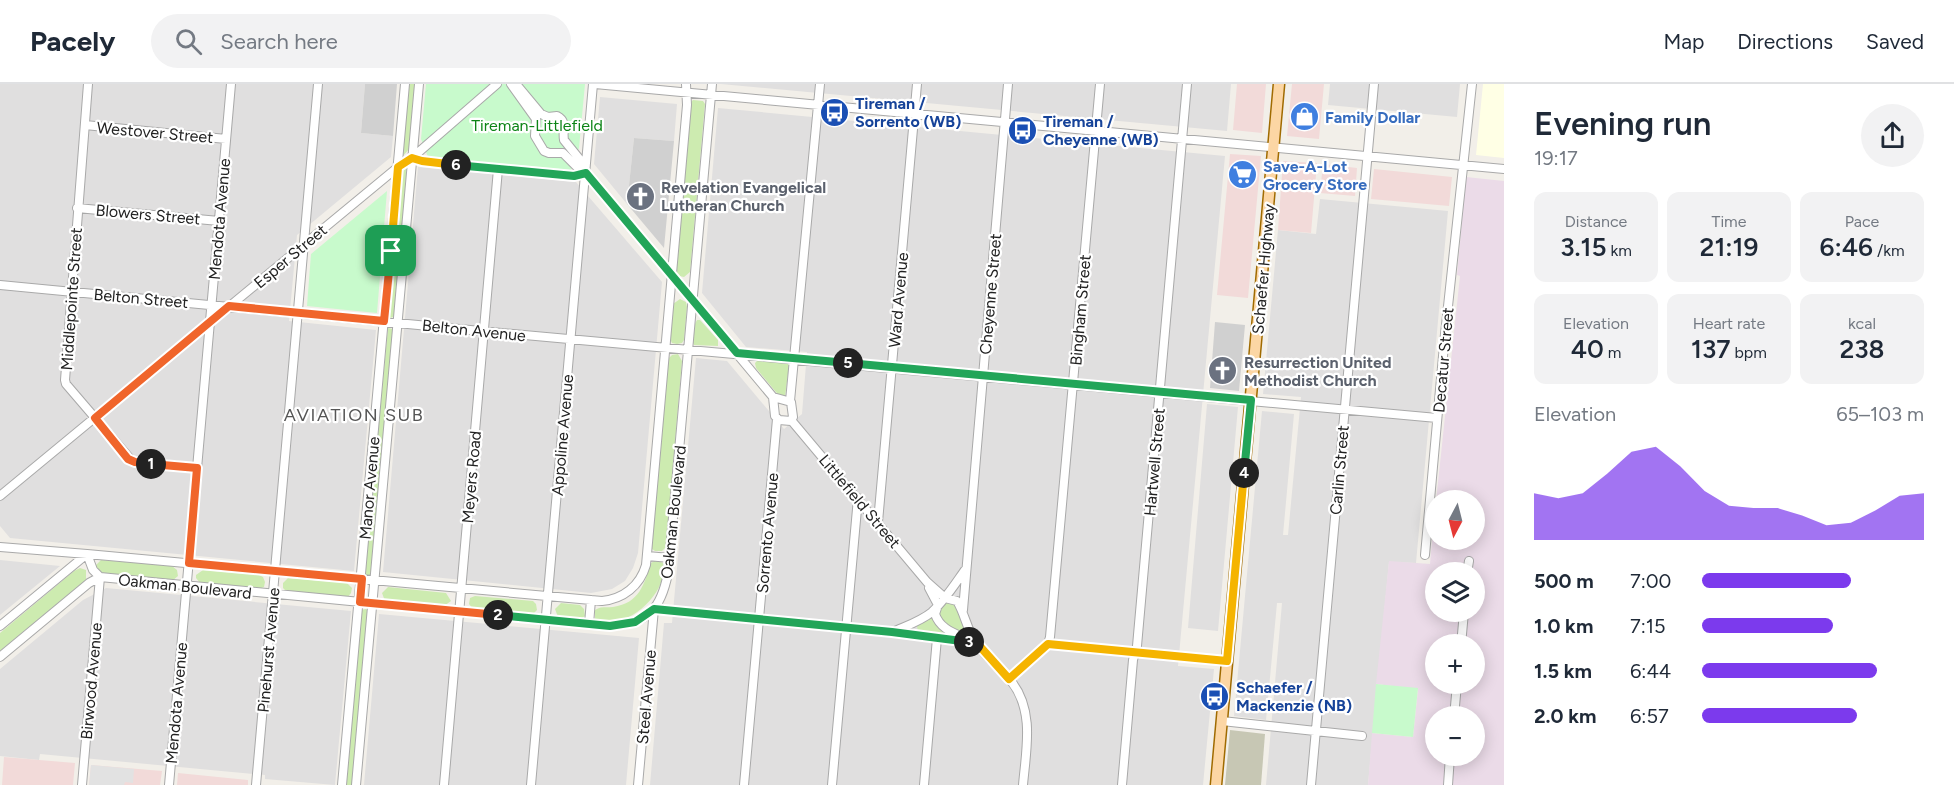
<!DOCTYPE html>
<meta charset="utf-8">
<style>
body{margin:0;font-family:Figtree,sans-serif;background:#f2f2f3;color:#1f2937;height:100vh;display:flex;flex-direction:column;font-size:22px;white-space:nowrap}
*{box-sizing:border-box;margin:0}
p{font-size:20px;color:#747a83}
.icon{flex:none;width:33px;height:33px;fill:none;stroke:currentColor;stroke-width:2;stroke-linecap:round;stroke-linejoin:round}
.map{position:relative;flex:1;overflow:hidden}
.drawer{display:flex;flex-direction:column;background:#fff;width:450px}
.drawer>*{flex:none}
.needle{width:39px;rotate:187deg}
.buttons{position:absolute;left:1425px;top:406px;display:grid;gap:12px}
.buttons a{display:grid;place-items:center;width:60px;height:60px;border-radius:50%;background:#fff;box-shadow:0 3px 15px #0003;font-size:30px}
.pin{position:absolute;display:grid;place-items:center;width:51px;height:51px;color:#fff;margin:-26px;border-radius:12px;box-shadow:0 3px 9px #0006}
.km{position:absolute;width:30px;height:30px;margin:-15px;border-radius:50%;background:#222;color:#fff;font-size:16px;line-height:30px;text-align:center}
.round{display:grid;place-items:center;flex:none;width:63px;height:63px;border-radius:32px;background:#f2f2f3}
.overview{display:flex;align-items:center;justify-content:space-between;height:102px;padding:0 30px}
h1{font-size:33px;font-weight:600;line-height:45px}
.figures{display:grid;grid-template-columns:repeat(3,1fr);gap:9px;height:102px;padding:6px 30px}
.figures div{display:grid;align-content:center;border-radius:12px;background:#f2f2f3;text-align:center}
.figures b{font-size:26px;font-weight:600}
.figures small{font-size:16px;font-weight:400}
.figures p{font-size:16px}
.chart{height:168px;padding:12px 30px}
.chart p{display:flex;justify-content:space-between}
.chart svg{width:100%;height:108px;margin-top:6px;fill:#7c3aed;opacity:.7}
ul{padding:0 30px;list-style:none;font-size:20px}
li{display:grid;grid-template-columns:96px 72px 1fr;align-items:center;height:45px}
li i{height:15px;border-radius:8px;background:#7c3aed}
header{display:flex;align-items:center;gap:36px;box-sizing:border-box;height:84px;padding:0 30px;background:#fff;border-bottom:2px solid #e0e1e3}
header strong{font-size:28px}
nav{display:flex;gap:33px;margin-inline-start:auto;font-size:21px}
.search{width:420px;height:54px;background:#f2f2f3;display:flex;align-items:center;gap:15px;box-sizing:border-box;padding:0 21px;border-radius:33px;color:#747a83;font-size:22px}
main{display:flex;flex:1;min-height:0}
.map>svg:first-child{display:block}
.residential{fill:#e0dfdf}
.commercial{fill:#f2dad9}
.industrial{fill:#ebdbe8;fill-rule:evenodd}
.education{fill:#ffffe5}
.religious{fill:#d0d0d0}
.construction{fill:#c7c7b4}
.grass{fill:#cdebb0}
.park{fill:#c8facc}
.parking{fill:#e2e2e2}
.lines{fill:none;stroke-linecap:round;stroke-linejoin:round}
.minor-casing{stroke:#a9a9a9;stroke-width:10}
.major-casing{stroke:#a06b00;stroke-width:13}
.minor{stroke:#fff;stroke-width:8}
.major{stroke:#fcd6a4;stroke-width:10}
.split-1-casing{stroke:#fff;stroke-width:12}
.split-2-casing{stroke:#fff;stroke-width:12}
.split-3-casing{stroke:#fff;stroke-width:12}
.split-4-casing{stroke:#fff;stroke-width:12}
.split-5-casing{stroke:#fff;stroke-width:12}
.split-6-casing{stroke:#fff;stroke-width:12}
.split-7-casing{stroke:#fff;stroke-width:12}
.split-1{stroke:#f0652b;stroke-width:8}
.split-2{stroke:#f0652b;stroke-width:8}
.split-3{stroke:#22a559;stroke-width:8}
.split-4{stroke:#f5b400;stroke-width:8}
.split-5{stroke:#22a559;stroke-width:8}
.split-6{stroke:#22a559;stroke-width:8}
.split-7{stroke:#f5b400;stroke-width:8}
.labels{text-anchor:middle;stroke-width:4.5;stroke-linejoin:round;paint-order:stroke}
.transit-label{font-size:16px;font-weight:bold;fill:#164399;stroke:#fff;text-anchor:start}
.shop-label{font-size:16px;font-weight:bold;fill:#366cbe;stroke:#fff;text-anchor:start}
.park-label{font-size:16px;fill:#0c8416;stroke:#fff}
.street-label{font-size:16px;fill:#222;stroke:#fff}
.worship-label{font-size:16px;font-weight:bold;fill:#5b616d;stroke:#fff;text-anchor:start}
.neighbourhood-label{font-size:18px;letter-spacing:1.5px;fill:#555;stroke:#fff}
</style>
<header>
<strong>Pacely</strong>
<div class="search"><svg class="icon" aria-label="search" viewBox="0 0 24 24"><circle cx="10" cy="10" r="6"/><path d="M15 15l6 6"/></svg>Search here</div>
<nav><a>Map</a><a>Directions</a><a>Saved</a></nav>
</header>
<main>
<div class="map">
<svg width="1504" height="701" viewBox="0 0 1504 701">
<rect width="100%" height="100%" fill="#f2efe9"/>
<!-- residential -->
<path class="residential" d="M0,0H365L361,49L393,52L391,73L297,151L289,237L376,246L354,487L10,454L0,442Z
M721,0H1231L1227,47Z
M1330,0H1460L1457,33L1328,21Z
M600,13L677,20L674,57L634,54L627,120L594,80Z
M718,24L1225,72L1178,582L1214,585L1203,701H650L664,539H672L696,274L727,277L784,345L802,330L807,268L746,263L702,209Z
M418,83L576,98L662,198L638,469L633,484L625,497L612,505L591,509L383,488Z
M1320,115L1448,127L1416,479L1389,478L1368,701H1266L1282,519H1277L1266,636L1234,632L1262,327L1294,330L1283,451H1288L1301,313L1263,310L1278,146L1316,150Z
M1207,320L1238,323L1218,547L1188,544Z
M0,476L60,482L0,531Z
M106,504L351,527L335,701L265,695V691L40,670L39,676L0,672V585L83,516Z
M379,530L639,554L626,701H364Z"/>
<!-- commercial -->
<path class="commercial" d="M1237,0H1266L1262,49L1233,46Z
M1292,0H1324L1319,55L1287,52Z
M1230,70L1261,72L1248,214L1217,211Z
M1283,77L1317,79L1311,149L1278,146Z
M1323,80L1357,84L1355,112L1320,109Z
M1374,85L1452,93L1449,122L1371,115Z
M4,673L75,679L73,701H2Z
M91,681L162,687L160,701H89Z
M178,689L248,696V701H177Z"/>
<!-- industrial -->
<path class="industrial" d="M1466,93L1504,97V701H1368L1372,649L1413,653L1418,605L1376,600L1389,477L1430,480L1435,422L1436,456H1474V417H1436L1460,192L1457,191ZM1436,489H1474V528H1436ZM1436,561H1474V600H1436ZM1436,633H1474V672H1436Z"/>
<!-- education -->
<path class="education" d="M1483,0H1504V74L1476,71Z"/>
<!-- religious -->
<path class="religious" d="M365,0H397L393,52L361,49Z
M634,54L674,57L664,164L627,120Z
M1215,238L1245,241L1239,307L1210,304Z"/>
<!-- construction -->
<path class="construction" d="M1230,646L1265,650L1261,701H1225Z"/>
<!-- grass -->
<path class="grass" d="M408,0H415L409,65L403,72Z
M693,16L703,17L705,20L690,188L684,193L679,192L676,188L691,18Z
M407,81L395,230L393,233L390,234L388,232L400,89Z
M680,215L686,218L687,223L684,256L682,259L677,260L672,259L670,255L673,220Z
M697,236H700L718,256V262L694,261C691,255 693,242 697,236Z
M388,244L393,245L372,490L368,492L365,490V486Z
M678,270L682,277L666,463L662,467H655L652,465V461L668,275L672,271Z
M758,276L788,280L789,282L785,313H780L756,284L755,279Z
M101,476L172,482L177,486L178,492L172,497L102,490L95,484L96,481Z
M656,476L663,479C670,509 623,551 595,535V526C601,522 606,524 613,523C640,519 644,500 651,479Z
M80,484L86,486V496L0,567V549L74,487Z
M203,486L259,491L263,493L265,498L264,503L258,505L201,500L196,494V491Z
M288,494L347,499L352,504L351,509L348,513L287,508L283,504V499Z
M388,503L446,509L451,517L444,522L385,517L382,509Z
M475,512L533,517L536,520L537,526L532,531L473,525L469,520L470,514Z
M946,517H951L959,525L961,538L969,549L966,552C952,544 942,542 938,526Z
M561,519L580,521L584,525L585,532L579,536L558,533L555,525Z
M366,525L368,527L353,701H346L361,526Z
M931,531L957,553L918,548L917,542Z"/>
<!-- park -->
<path class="park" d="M426,0H585L579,64L571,86L428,73L421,55Z
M387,107L377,229L307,222L311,170Z
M1376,600L1418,604L1413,653L1372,649Z"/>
<!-- parking -->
<path class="parking" d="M91,681L134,685L133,699L125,698L124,701H89Z"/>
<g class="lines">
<defs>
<path id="minor" d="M88,0L65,296L66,300L132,377L197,384
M511,0L536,35L535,52L544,67L549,69H563L577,83L586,89L773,313
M516,0L541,30L548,33L557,32C568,38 562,46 564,56L581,77L584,85
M595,0L1504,85
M85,41L226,55
M413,73L421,77L574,92L586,89
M77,124L219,137
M0,201L491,248L1437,334
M773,313L791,318L793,333L791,337L779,336L775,332Z
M790,317L820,0
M791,336L927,498L945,514L957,517C965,530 967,546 976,559C986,573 1000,584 1011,597C1035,627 1026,666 1023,701
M0,412L398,83L413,73L497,0
M878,438L917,0
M0,463L87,470L93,486L100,493L82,701
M1425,471L1445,250L1472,0
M647,472L670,474
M1467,489L1469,477
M929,504L938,521L935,530C940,545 954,549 967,555
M963,526L1008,0
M589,540L591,516
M0,542L87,470L602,517C623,515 640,502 646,481L687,21L686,0
M893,548C906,542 921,537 932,528C945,516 955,500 965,486
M1048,560L1050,553L1100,0
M1461,561L1464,528
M0,573L89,499L100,493L610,542C648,540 661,525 668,489L712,0
M1009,595L1048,560L1227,577
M1454,633L1457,600
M1222,637L1362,652
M169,701L231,0
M256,701L318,0
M342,701L405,0
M356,701L419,0
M444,701L498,85
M531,701L593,0
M638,701L654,525L892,548L976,558
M744,701L777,335
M832,701L858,414
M924,701L937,554
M1122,701L1133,576L1137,562L1187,0
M1311,701L1374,0
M1448,701L1450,672"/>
<path id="major" d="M1216,701L1279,0"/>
</defs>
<!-- minor casing -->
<use href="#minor" class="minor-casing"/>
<!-- major casing -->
<use href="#major" class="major-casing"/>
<!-- minor -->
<use href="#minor" class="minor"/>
<!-- major -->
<use href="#major" class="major"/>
</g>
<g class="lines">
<defs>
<path id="split-1" d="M151,380L135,378L128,375L95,334L229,222L384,237L391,167"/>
<path id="split-2" d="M151,380L197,384L189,479L362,495L360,518L498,531"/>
<path id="split-3" d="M498,531L610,542L635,538L654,525L892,548L969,558"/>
<path id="split-4" d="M969,558H976L1009,595L1048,560L1227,577L1244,389"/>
<path id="split-5" d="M848,279L1251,316L1244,389"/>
<path id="split-6" d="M456,81L574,92L586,89L737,269L848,279"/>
<path id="split-7" d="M391,167L398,83L412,74L422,77L456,81"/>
</defs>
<!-- split-1 casing -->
<use href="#split-1" class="split-1-casing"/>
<!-- split-2 casing -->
<use href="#split-2" class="split-2-casing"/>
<!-- split-3 casing -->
<use href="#split-3" class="split-3-casing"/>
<!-- split-4 casing -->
<use href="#split-4" class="split-4-casing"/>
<!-- split-5 casing -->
<use href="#split-5" class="split-5-casing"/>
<!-- split-6 casing -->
<use href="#split-6" class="split-6-casing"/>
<!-- split-7 casing -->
<use href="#split-7" class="split-7-casing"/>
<!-- split-1 -->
<use href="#split-1" class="split-1"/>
<!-- split-2 -->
<use href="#split-2" class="split-2"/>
<!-- split-3 -->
<use href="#split-3" class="split-3"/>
<!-- split-4 -->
<use href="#split-4" class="split-4"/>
<!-- split-5 -->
<use href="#split-5" class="split-5"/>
<!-- split-6 -->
<use href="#split-6" class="split-6"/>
<!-- split-7 -->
<use href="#split-7" class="split-7"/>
</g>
<!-- icons -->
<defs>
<symbol id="bus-disc" viewBox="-11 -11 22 22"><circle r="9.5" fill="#1a4fb4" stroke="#fff"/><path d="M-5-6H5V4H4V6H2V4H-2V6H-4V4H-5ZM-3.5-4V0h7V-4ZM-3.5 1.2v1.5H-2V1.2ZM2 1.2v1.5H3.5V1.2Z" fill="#fff"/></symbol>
<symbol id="shop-disc" viewBox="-11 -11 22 22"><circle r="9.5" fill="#3f7fe0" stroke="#fff"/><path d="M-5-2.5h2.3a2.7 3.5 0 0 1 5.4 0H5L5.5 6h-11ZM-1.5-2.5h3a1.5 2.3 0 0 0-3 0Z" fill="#fff"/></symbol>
<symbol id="supermarket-disc" viewBox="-11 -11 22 22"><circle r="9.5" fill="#3f7fe0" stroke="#fff"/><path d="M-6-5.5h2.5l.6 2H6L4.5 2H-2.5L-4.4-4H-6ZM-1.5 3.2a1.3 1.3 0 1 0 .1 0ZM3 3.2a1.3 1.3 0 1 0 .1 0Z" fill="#fff"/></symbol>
<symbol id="church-disc" viewBox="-11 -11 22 22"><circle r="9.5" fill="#6b7280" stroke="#fff"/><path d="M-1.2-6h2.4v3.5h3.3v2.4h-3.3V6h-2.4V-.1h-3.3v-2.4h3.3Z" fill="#fff"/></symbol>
</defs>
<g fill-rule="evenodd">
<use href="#bus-disc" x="818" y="12" width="33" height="33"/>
<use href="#shop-disc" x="1288" y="16" width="33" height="33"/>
<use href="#bus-disc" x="1006" y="30" width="33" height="33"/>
<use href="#supermarket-disc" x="1226" y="74" width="33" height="33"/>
<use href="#church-disc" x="624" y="96" width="33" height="33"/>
<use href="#church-disc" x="1206" y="270" width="33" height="33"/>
<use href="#bus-disc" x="1198" y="596" width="33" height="33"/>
</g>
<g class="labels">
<!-- transit labels -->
<g class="transit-label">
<text x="855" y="25">Tireman /<tspan x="855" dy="18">Sorrento (WB)</tspan></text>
<text x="1043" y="43">Tireman /<tspan x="1043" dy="18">Cheyenne (WB)</tspan></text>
<text x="1236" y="609">Schaefer /<tspan x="1236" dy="18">Mackenzie (NB)</tspan></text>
</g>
<!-- shop labels -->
<g class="shop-label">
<text x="1325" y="39">Family Dollar</text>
<text x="1263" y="88">Save-A-Lot<tspan x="1263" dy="18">Grocery Store</tspan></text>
</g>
<!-- park labels -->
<g class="park-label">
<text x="537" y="47">Tireman-Littlefield</text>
</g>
<!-- street labels -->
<g class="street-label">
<text transform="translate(155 48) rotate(5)" y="6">Westover Street</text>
<text transform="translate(148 130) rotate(5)" y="6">Blowers Street</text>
<text transform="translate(219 135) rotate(-85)" y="6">Mendota Avenue</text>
<text transform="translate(290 172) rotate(-40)" y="6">Esper Street</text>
<text transform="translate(1263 185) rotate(-85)" y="6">Schaefer Highway</text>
<text transform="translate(990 210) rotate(-85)" y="6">Cheyenne Street</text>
<text transform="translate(141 214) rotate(5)" y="6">Belton Street</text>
<text transform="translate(71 215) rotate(-86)" y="6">Middlepointe Street</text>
<text transform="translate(898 216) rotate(-85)" y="6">Ward Avenue</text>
<text transform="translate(1080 226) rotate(-85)" y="6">Bingham Street</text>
<text transform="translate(474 246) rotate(6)" y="6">Belton Avenue</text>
<text transform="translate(1443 276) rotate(-85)" y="6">Decatur Street</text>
<text transform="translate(562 351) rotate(-85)" y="6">Appoline Avenue</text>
<text transform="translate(1154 378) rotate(-85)" y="6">Hartwell Street</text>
<text transform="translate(1339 386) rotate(-85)" y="6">Carlin Street</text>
<text transform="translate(471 393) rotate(-85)" y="6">Meyers Road</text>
<text transform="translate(369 404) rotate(-85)" y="6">Manor Avenue</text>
<text transform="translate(860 417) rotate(50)" y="6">Littlefield Street</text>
<text transform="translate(673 428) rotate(-84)" y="6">Oakman Boulevard</text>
<text transform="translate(767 449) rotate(-85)" y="6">Sorrento Avenue</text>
<text transform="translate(185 502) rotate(6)" y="6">Oakman Boulevard</text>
<text transform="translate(268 566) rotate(-85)" y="6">Pinehurst Avenue</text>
<text transform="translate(91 597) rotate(-85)" y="6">Birwood Avenue</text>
<text transform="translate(646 613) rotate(-85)" y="6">Steel Avenue</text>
<text transform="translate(176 619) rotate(-85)" y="6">Mendota Avenue</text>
</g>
<!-- worship labels -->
<g class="worship-label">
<text x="661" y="109">Revelation Evangelical<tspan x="661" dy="18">Lutheran Church</tspan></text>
<text x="1244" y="284">Resurrection United<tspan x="1244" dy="18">Methodist Church</tspan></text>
</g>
<!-- neighbourhood labels -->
<g class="neighbourhood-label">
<text x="354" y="337">AVIATION SUB</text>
</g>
</g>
</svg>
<div class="buttons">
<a><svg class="needle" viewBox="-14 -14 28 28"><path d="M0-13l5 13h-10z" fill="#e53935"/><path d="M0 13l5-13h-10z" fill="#747a83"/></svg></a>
<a><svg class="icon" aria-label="layers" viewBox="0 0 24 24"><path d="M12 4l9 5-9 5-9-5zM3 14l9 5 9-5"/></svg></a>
<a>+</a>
<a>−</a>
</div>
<div class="pin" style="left:391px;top:167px;background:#1e9e55"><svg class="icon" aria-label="arrive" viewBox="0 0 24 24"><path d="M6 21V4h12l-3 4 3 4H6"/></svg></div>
<b class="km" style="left:151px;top:380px">1</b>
<b class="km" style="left:498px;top:531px">2</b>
<b class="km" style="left:969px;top:558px">3</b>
<b class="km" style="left:1244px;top:389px">4</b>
<b class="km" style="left:848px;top:279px">5</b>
<b class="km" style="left:456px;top:81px">6</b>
</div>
<section class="drawer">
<div class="overview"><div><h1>Evening run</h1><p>19:17</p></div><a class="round"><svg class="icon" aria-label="share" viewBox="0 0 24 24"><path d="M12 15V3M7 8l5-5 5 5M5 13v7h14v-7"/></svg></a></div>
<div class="figures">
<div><p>Distance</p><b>3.15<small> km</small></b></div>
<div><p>Time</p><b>21:19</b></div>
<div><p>Pace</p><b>6:46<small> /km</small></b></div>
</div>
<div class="figures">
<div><p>Elevation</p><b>40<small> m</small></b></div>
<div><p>Heart rate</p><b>137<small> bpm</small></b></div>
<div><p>kcal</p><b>238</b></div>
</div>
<div class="chart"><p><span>Elevation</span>65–103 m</p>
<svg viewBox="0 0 160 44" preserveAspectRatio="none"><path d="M0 44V25L10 27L20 25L30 17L40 8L50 6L60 14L70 24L80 30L90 31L100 31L110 34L120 38L130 37L140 32L150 26L160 25V44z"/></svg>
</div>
<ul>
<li><b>500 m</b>7:00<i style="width:67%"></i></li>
<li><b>1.0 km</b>7:15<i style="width:59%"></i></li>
<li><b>1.5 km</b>6:44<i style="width:79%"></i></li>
<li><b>2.0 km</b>6:57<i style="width:70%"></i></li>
</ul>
</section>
</main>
